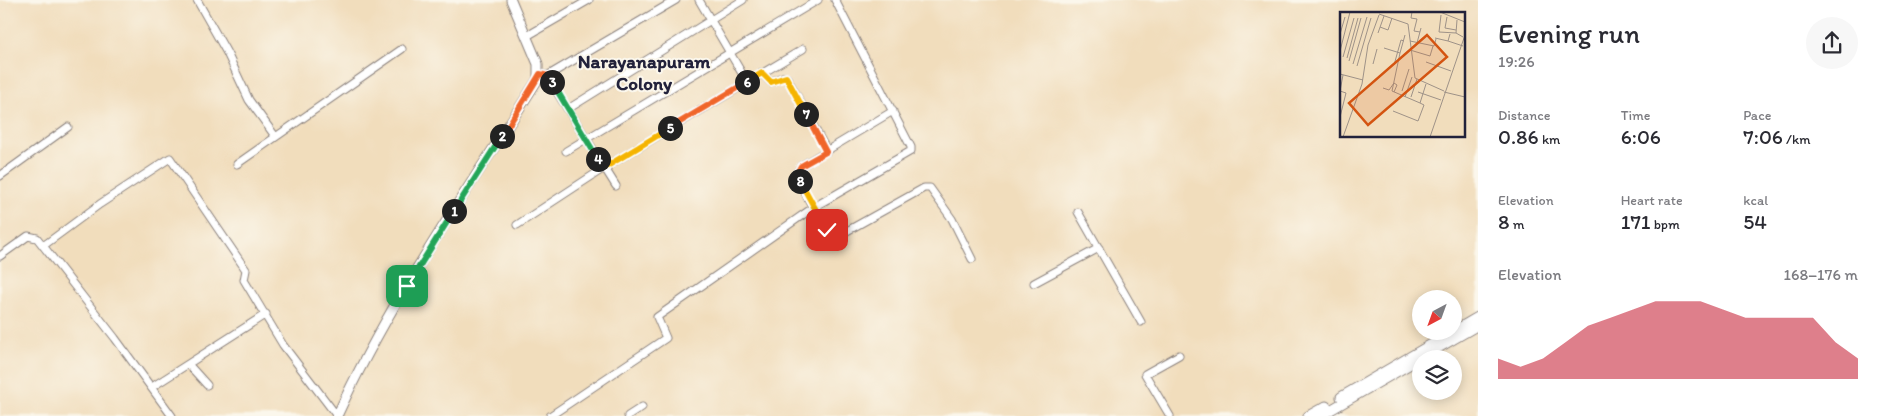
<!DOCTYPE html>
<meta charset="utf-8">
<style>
body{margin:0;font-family:Itim,sans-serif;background:#f7f7f7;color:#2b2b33;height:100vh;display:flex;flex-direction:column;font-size:19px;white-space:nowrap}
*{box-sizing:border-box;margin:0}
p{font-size:16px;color:#7c7c81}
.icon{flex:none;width:28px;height:28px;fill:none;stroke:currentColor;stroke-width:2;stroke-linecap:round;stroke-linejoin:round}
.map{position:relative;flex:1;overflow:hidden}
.sheet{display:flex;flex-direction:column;background:#fff;width:400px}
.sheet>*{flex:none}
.needle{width:32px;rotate:221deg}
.buttons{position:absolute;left:1412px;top:290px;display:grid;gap:10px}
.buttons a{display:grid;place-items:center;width:50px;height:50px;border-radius:50%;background:#fff;box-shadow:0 2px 12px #0003;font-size:25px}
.pin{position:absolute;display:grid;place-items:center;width:42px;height:42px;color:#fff;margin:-21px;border-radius:10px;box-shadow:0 2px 8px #0006}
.km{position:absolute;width:25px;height:25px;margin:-12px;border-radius:50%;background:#222;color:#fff;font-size:14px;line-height:25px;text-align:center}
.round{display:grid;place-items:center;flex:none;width:52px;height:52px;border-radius:26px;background:#f7f7f7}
.summary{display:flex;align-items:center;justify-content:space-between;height:85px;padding:0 20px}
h1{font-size:28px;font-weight:600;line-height:38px}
.metrics{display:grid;grid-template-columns:repeat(3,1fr);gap:8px;height:85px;padding:5px 20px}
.metrics div{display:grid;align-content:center}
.metrics b{font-size:21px;font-weight:600}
.metrics small{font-size:14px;font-weight:400}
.metrics p{font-size:14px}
.chart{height:140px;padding:10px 20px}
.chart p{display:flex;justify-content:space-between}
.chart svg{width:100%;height:90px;margin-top:5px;fill:#d1495b;opacity:.7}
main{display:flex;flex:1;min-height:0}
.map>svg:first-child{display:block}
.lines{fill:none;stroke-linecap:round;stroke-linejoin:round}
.minor-casing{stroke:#8a807c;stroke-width:9}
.tertiary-casing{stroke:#8a807c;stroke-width:11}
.minor{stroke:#fff;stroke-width:7}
.tertiary{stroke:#fff;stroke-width:9}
.split-1-casing{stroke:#fff;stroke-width:10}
.split-2-casing{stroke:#fff;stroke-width:10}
.split-3-casing{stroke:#fff;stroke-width:10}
.split-4-casing{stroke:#fff;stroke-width:10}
.split-5-casing{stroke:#fff;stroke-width:10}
.split-6-casing{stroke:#fff;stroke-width:10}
.split-7-casing{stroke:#fff;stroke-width:10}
.split-8-casing{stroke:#fff;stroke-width:10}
.split-9-casing{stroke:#fff;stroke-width:10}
.split-1{stroke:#22a559;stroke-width:6}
.split-2{stroke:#22a559;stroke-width:6}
.split-3{stroke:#f0652b;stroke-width:6}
.split-4{stroke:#22a559;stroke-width:6}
.split-5{stroke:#f5b400;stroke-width:6}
.split-6{stroke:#f0652b;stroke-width:6}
.split-7{stroke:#f5b400;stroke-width:6}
.split-8{stroke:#f0652b;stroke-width:6}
.split-9{stroke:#f5b400;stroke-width:6}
.labels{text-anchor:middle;stroke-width:4;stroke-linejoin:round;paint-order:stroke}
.neighbourhood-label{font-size:19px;font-weight:bold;fill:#22223b;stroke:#fbf7ec}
.inset-road{fill:none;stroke:#9e9288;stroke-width:1}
.view{fill:#d45411;fill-opacity:0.15;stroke:#d45411;stroke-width:2.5}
.inset-edge{fill:none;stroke:#22223b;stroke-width:2.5}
</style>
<main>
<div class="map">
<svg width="1478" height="416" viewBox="0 0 1478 416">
<rect width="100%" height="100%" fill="#fbf7ec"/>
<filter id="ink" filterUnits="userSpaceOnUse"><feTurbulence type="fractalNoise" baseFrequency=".02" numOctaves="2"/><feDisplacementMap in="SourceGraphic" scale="10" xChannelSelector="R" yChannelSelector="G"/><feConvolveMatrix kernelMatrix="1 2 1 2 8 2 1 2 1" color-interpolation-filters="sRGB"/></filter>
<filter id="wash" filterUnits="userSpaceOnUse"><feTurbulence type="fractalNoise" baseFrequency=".0096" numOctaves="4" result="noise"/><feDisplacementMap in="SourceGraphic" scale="20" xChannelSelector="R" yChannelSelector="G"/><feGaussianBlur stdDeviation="1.12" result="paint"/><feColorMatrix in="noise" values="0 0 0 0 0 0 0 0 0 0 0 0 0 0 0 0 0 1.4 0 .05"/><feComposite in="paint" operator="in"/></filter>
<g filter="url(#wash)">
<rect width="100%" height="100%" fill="#f1ddbc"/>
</g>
<g filter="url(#ink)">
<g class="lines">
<defs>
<path id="minor" d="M197,0L227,53L249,100L275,136
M699,0L747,82
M527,36L589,0
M762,73L771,82L782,77L787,78L827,151
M545,75L547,76L616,186
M547,76L676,0
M568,109L743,0
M893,111L801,166L796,175C804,189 822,233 838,236L924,188H930L952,219L972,259
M566,151L818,0
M237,164L402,49
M0,176L68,127
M1078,212L1141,322
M517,225L604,168L803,49
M43,246L100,204L170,158L246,270L244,280L283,345L337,416
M0,256L28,236L37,238L115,338L172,416
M1034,283L1099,248
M188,364L207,385
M152,387L266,314
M550,416L666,338L657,317L814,207L911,151V147L835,0
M628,416L642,407
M1170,416L1145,374L1179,355"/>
<path id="tertiary" d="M1454,331L1478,317
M1341,397L1454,331
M337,416C391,297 469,189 538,79V64L511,0
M1308,416L1326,406
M1320,416L1478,325"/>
</defs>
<!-- minor casing -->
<use href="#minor" class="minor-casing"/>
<!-- tertiary casing -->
<use href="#tertiary" class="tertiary-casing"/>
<!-- minor -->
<use href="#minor" class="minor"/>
<!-- tertiary -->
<use href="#tertiary" class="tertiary"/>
</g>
</g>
<g class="lines" filter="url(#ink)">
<defs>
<path id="split-1" d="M407,286L454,211"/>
<path id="split-2" d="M454,211L502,136"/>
<path id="split-3" d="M502,136L540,74L548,76L552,82"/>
<path id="split-4" d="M552,82L598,159"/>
<path id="split-5" d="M598,159L604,168L670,128"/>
<path id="split-6" d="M670,128L747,82"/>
<path id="split-7" d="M747,82L762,73L771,82L786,77L806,114"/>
<path id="split-8" d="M800,181L796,175L801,166L826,152L806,114"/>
<path id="split-9" d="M800,181L827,230"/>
</defs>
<!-- split-1 casing -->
<use href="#split-1" class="split-1-casing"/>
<!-- split-2 casing -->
<use href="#split-2" class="split-2-casing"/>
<!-- split-3 casing -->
<use href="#split-3" class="split-3-casing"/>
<!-- split-4 casing -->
<use href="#split-4" class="split-4-casing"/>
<!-- split-5 casing -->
<use href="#split-5" class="split-5-casing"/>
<!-- split-6 casing -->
<use href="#split-6" class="split-6-casing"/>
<!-- split-7 casing -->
<use href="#split-7" class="split-7-casing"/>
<!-- split-8 casing -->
<use href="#split-8" class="split-8-casing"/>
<!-- split-9 casing -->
<use href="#split-9" class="split-9-casing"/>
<!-- split-1 -->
<use href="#split-1" class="split-1"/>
<!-- split-2 -->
<use href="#split-2" class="split-2"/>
<!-- split-3 -->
<use href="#split-3" class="split-3"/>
<!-- split-4 -->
<use href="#split-4" class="split-4"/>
<!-- split-5 -->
<use href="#split-5" class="split-5"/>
<!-- split-6 -->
<use href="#split-6" class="split-6"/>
<!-- split-7 -->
<use href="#split-7" class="split-7"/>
<!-- split-8 -->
<use href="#split-8" class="split-8"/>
<!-- split-9 -->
<use href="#split-9" class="split-9"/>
</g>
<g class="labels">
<!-- neighbourhood labels -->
<g class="neighbourhood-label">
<text x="644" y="68">Narayanapuram<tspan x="644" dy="22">Colony</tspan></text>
</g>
</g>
<!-- overview -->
<g transform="translate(1340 12)">
<rect width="125" height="125" fill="#f1ddbc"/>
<path class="inset-road" d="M72,0L71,6L77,7L74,19L80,20M100,0L125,10M39,2L68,12L75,66L104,79M101,3L99,20L116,21M107,5L105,16L116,18M117,8L116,21L123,25M40,15L48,18L52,6M38,21L44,4M0,22L5,5M95,26L108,29L110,22M70,29L94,34L96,27M108,29L123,34M77,31L81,16M44,36L60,41L52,79L80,91L86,72M70,38L90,44L93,34M0,39L10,0M60,41L65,23M3,45L14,6M7,46L18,6M9,49L21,6M86,50L111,59M13,52L27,5M33,52L37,37M54,53L61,28L64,29M17,54L31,6M0,62L23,68M43,76L49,78L54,71L57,73L54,80M0,79L6,81L0,105M0,79L3,63M62,79L69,57M78,80L101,88M104,80L125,85M65,85L72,65M71,85L77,67M53,99L78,109L84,93L80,91M3,125L22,72L28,33L39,3M90,125L125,23"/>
<path class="view" d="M87,23L107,45L28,113L9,91Z"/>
<rect width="125" height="125" class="inset-edge"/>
</g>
</svg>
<div class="buttons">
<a><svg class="needle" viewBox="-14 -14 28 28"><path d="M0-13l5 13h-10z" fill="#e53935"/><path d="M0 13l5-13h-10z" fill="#7c7c81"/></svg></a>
<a><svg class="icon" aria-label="layers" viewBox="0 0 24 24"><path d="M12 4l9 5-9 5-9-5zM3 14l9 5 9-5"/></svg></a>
</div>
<div class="pin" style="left:407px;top:286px;background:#1e9e55"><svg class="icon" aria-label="arrive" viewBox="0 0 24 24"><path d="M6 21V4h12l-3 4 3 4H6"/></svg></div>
<div class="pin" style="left:827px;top:230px;background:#d93025"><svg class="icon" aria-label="check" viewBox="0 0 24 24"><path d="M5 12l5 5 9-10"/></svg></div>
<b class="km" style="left:454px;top:211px">1</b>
<b class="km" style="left:502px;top:136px">2</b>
<b class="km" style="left:552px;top:82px">3</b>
<b class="km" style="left:598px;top:159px">4</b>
<b class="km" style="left:670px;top:128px">5</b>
<b class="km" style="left:747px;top:82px">6</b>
<b class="km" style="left:806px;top:114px">7</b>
<b class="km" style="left:800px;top:181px">8</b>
</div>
<section class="sheet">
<div class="summary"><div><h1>Evening run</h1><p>19:26</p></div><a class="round"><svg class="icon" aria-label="share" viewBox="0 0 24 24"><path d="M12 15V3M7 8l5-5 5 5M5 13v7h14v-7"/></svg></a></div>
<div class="metrics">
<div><p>Distance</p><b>0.86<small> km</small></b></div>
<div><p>Time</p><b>6:06</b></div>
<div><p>Pace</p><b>7:06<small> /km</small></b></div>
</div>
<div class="metrics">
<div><p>Elevation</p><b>8<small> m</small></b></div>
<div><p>Heart rate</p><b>171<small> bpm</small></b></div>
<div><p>kcal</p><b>54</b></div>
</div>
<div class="chart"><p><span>Elevation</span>168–176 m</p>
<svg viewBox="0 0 160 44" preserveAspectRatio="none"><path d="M0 44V34L10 38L20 34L30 26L40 18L50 14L60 10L70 6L80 6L90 6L100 10L110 14L120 14L130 14L140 14L150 26L160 34V44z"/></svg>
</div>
</section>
</main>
